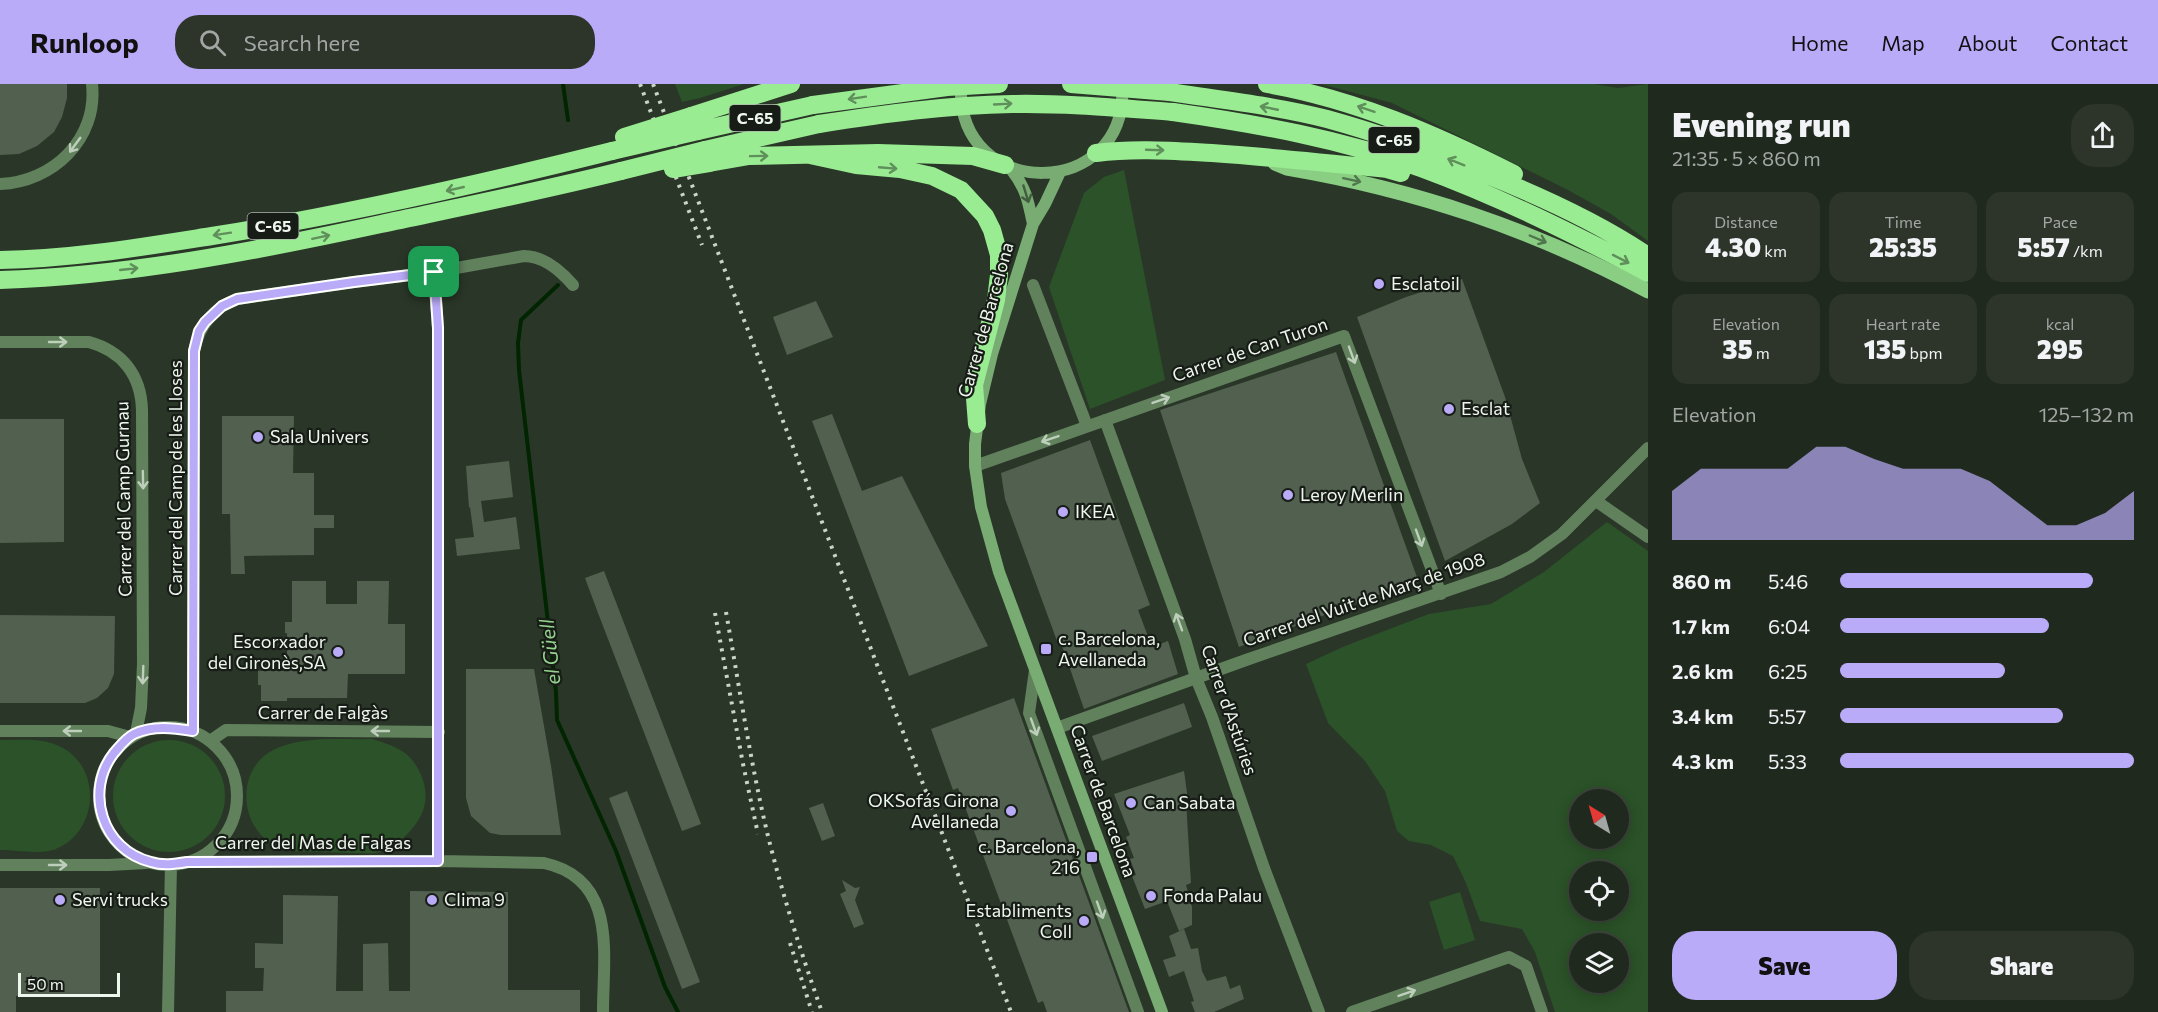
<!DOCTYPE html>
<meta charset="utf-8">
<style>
body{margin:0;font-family:Commissioner,sans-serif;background:#2d352b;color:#f1f3f6;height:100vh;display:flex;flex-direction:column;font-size:22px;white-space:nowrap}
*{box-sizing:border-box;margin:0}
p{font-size:20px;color:#a2a6a4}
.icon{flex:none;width:33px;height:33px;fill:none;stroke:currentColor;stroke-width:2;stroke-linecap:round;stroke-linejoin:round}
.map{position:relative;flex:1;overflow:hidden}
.sheet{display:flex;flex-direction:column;background:#20291e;width:510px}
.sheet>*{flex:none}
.needle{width:39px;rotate:323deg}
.fabs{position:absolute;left:1569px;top:705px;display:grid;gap:12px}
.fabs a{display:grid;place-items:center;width:60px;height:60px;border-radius:50%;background:#20291e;box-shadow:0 3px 15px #0003,0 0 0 2px #3d453c;font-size:30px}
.scale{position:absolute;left:18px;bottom:15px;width:102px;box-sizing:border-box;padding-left:6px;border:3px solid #eef7ed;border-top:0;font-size:16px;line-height:21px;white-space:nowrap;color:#eef7ed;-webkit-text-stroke:4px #171d16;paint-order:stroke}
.pin{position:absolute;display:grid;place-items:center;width:51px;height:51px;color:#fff;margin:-26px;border-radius:12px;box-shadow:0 3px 9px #0006}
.round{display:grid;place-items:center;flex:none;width:63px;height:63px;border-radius:24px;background:#2d352b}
.headline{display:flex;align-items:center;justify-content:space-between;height:102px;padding:0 24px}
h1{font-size:33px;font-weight:800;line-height:45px}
.metrics{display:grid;grid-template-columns:repeat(3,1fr);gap:9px;height:102px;padding:6px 24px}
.metrics div{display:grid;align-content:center;border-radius:15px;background:#2d352b;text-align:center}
.metrics b{font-size:26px;font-weight:800}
.metrics small{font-size:16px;font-weight:400}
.metrics p{font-size:16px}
.chart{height:168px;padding:12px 24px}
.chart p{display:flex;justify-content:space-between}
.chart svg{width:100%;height:108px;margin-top:6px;fill:#b9abf7;opacity:.7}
.cta{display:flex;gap:12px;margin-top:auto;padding:12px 24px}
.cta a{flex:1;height:69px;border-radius:24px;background:#b9abf7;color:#111;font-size:24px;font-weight:800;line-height:69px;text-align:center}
.cta a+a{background:#2d352b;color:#f1f3f6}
ul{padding:0 24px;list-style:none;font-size:20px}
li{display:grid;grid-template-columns:96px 72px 1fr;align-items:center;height:45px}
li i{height:15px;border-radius:8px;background:#b9abf7}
header{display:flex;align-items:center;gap:36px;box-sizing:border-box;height:84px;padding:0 30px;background:#b9abf7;color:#111}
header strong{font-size:28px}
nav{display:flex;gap:33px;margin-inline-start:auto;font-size:21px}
.search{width:420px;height:54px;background:#2d352b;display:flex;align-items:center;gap:15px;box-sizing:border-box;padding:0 21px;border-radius:24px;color:#a2a6a4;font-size:22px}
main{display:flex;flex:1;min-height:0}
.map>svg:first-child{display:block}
.green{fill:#2b5228;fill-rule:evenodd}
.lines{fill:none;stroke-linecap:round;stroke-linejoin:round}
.stream{stroke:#002500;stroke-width:4}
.building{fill:#51604f}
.street{stroke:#61815d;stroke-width:12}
.secondary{stroke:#78ac73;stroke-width:12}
.primary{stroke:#8ace84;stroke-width:15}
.highway{stroke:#9aec93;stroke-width:18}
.rail{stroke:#cad4c9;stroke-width:4;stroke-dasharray:3 6;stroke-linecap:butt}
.highway-bridge{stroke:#9aec93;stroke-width:18}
.oneway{stroke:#5f8f5b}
.oneway2{stroke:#bdcebb}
.oneway3{stroke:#50764d}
.oneway4{stroke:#435d40}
.route-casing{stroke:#fff;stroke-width:12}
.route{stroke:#b9abf7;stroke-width:8}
.poi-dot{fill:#b9abf7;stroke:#171d16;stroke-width:2}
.labels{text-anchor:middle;stroke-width:4.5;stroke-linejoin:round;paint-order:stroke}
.shield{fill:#171d16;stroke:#aeb6ac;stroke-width:1.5}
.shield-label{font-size:16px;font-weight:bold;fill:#eef7ed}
.poi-label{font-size:18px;fill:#eef7ed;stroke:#171d16;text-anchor:start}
.street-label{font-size:18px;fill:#eef7ed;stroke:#171d16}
.water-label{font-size:20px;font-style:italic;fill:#94d38e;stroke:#171d16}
</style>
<header>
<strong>Runloop</strong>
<div class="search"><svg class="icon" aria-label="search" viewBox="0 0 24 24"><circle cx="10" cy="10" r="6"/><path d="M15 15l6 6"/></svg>Search here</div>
<nav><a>Home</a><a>Map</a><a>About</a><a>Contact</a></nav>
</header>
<main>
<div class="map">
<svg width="1648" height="928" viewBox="0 0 1648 928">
<rect width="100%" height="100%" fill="#2a3728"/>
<!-- green -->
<path class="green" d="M675,0H744L700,14L682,18Z
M1321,0H1594L1618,4L1648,0V157L1611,130L1568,106L1392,19Z
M1124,86L1165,296L1090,325L1049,203L1084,109L1104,93Z
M1607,438L1648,467V928H1555L1535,868L1522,845L1480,837L1466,799L1453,772L1431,761L1409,757L1397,747L1385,707L1365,677L1328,639L1306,580L1345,562L1429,530L1491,520L1544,488ZM1580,716H1618V754H1580ZM1580,788H1618V826H1580ZM1580,860H1618V898H1580Z
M372,655C385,659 403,664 412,676C422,688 429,707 424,723C419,743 396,764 376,769C370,770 360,769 353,769C334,768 314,768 294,767C243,763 228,690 273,666C303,651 340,656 372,655Z
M113 712a56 56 0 1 1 112 0a56 56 0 1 1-112 0Z
M0,656C21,656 44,653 63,664C101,685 98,744 60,763C44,772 18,766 0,766Z
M1460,808L1475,856L1444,866L1429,818Z"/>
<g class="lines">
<!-- stream -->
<path class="stream" d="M563,0L568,36
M558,201L521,236L518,259L519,286L556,608L557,636L616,767L665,903L678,928"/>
</g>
<!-- building -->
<path class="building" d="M0,0H67V14L62,33L54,48L37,62L19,70L0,71Z
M1462,195L1505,313L1522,375L1540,419L1512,440L1445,477L1357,233L1406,213Z
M816,217L833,253L787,271L773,233Z
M1336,268L1418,496L1239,563L1160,326Z
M832,330L862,407L902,392L988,562L909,592L812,337Z
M222,332H294L293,389H314V431H334V444H314V471L244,472L245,490H231L230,430H222Z
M0,335H64V458L0,459Z
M1090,356L1150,521L1138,526L1152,563L1168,557L1178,590L1084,625L1060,556L1057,557L1005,415L1001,389Z
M509,377L513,413L481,417L484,438L516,433L520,465L457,472L455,455L474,453L470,423L469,424L466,382Z
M604,487L685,698L701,740L682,747L598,529L585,494Z
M292,497H326V520H357V497H389L388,540H405V590H348L347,614H287V617H261V601H258V587H287V549H285V538H292Z
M0,531L115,532L114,590L108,604L97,614L85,619H0Z
M466,585H534L551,682L561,751H501L490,749L471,732L466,714Z
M1014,614L1114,887L1129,928H1047L1043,917L1038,919L958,704L953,706L931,645Z
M1184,619L1192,643L1102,677L1092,652Z
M1184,687L1188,716L1186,717L1191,799L1186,801L1192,823V841L1179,847L1167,817L1145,825L1132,792L1136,791L1130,775L1134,774L1126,753L1130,751L1114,710Z
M627,707L700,898L682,905L609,714Z
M823,719L835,752L822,757L809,724Z
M842,796L855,804L860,803L855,816L864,840L854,844L840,810L846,807Z
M0,804H100V912H16V928H0Z
M410,807L508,808V906H580V928H226V907H263L264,884H255V859L283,860V811L338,812L336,907H363V860L388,859L389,907H410Z
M1184,845L1191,865L1198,864L1202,887L1207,897L1226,892L1230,905L1240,901L1244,915L1214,928H1195L1191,918L1194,917L1184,887L1169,893L1163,876L1176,872L1169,852Z"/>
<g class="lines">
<!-- street -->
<path class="street" d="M0,100C53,98 98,55 92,0
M434,188L438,244V777
M1033,201L1087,342
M0,258H89C122,267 141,291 142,326L143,580L141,624L136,649
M1105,336L1185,555L1196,594L1212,633L1264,784L1319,928
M975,382L1344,252L1441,510
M1596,417L1648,453
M1035,586L1029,629L1138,928
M99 712a69 69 0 1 1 138 0a69 69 0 1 1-138 0Z
M1057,644L1246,576L1501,488L1530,473L1562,450L1648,364
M0,647H108L130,653
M193,647L194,267C199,242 213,224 237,215L354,198L434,188L524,172C544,172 560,186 573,201
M210,657L226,646L439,648
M187,778L438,777L544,779C618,795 603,870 603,928
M0,781H109L146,779
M168,928L171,780
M1352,928L1509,873L1526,882L1542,928"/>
<!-- secondary -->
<path class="secondary" d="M961,0C955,120 1131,117 1122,0
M1011,85C1026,104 1028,116 1033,140
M1060,88L1045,120L1033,140L992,270L980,320L975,360V382L981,423L999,488L1162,928"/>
<!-- primary -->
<path class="primary" d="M1275,79L1287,84C1416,106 1532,145 1648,207"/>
<!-- highway -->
<path class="highway" d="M1267,0C1354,15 1435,50 1514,90
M1170,8C1222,16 1276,22 1327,35C1378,49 1428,67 1477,87C1536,110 1596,137 1648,172
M1173,28C1257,40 1341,55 1421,84C1500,113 1574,150 1648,189
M691,32L791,0
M698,47L813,21
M705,66L819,40
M1096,69C1135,64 1173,67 1212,69C1270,73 1328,79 1387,85L1401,89
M810,71L856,81L900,85L932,92L961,106L985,132L992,146L999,171V191L996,216L974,301L977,340
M709,79L749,72L878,69L973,72L1005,81
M0,176C71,175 142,163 212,152C347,130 480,100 612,67
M0,196C128,192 256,167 381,140C461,123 541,107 621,87"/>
<!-- rail -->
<path class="rail" d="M640,0L702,161
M653,0L1011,928
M726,528C739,601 750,676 767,748C782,809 801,869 822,928
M715,529L743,680L758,750
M790,859L812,928"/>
<!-- highway-bridge -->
<path class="highway-bridge" d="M1071,0L1170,8
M813,21L947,3L999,0
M819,40C883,30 947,21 1012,20C1066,19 1119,24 1173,28
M624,53L691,32
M612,67L698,47
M673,85L709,79
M621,87L705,66"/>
</g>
<!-- one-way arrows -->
<defs><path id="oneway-shaft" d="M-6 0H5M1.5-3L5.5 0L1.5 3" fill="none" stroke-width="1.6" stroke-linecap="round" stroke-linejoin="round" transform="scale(1.5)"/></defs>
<g class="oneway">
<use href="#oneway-shaft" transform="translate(857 14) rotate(171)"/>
<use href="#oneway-shaft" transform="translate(1003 20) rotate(-3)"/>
<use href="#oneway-shaft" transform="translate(1269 24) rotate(-169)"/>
<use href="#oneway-shaft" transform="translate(1366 25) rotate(-161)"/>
<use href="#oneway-shaft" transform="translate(1155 66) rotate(2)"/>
<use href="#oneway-shaft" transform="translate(759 72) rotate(-1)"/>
<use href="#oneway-shaft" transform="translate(1456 78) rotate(-158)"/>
<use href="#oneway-shaft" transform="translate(888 84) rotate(5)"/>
<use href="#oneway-shaft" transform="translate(455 105) rotate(167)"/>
<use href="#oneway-shaft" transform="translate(222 150) rotate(171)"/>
<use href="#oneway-shaft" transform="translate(321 153) rotate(-12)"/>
<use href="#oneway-shaft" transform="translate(1621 175) rotate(27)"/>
<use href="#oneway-shaft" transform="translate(129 185) rotate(-6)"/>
</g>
<g class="oneway2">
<use href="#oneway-shaft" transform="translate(75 61) rotate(126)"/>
<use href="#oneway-shaft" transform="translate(58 258)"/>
<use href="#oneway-shaft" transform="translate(1352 271) rotate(70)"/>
<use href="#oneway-shaft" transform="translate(1161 316) rotate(-19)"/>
<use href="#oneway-shaft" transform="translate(1050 355) rotate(161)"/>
<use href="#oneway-shaft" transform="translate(143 396) rotate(89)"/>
<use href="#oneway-shaft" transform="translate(1419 454) rotate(70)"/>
<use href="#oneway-shaft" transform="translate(1179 538) rotate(-110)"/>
<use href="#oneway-shaft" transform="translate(143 591) rotate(92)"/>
<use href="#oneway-shaft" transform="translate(1034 643) rotate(70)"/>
<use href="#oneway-shaft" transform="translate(72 647) rotate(-180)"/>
<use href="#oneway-shaft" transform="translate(380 647) rotate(-180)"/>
<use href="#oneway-shaft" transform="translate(58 781)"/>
<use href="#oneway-shaft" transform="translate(1100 826) rotate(70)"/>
<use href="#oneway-shaft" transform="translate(1407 909) rotate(-19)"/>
</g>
<g class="oneway3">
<use href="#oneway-shaft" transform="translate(1352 96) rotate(12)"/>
<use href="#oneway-shaft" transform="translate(1538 155) rotate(23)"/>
</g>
<use class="oneway4" href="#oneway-shaft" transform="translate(1026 110) rotate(73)"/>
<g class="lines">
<defs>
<path id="route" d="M434,188L438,244V777L187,778C175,780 163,782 151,778C102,766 84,707 114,669C120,662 126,654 134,650C153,641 174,644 193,647L194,267L199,247L205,238L222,222L237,215L354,198Z"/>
</defs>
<!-- route casing -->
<use href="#route" class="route-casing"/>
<!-- route -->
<use href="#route" class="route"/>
</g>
<!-- markers -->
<g class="poi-dot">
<circle cx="1379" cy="200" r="6"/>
<circle cx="1449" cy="325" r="6"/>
<circle cx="258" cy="353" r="6"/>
<circle cx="1288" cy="411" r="6"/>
<circle cx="1063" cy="428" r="6"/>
<rect x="1040" y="559" width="12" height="12" rx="3"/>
<circle cx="338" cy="568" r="6"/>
<circle cx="1131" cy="719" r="6"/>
<circle cx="1011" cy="727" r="6"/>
<rect x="1086" y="767" width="12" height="12" rx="3"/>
<circle cx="1151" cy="812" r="6"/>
<circle cx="60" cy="816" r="6"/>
<circle cx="432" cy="816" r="6"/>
<circle cx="1084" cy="837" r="6"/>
</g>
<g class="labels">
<!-- shield labels -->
<g class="shield">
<rect x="729.5" y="21" width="51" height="26" rx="4.5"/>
<rect x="1368.5" y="43" width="51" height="26" rx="4.5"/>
<rect x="247.5" y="129" width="51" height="26" rx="4.5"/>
</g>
<g class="shield-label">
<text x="755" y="40">C-65</text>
<text x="1394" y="62">C-65</text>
<text x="273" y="148">C-65</text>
</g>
<!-- poi labels -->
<g class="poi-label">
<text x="1391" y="206">Esclatoil</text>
<text x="1461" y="331">Esclat</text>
<text x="270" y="359">Sala Univers</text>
<text x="1300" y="417">Leroy Merlin</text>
<text x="1075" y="434">IKEA</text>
<text x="1058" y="561">c. Barcelona,<tspan x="1058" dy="21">Avellaneda</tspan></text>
<text x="326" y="564" text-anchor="end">Escorxador<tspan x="326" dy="21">del Gironès,SA</tspan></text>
<text x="999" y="723" text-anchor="end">OKSofás Girona<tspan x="999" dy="21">Avellaneda</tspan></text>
<text x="1143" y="725">Can Sabata</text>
<text x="1080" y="769" text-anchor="end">c. Barcelona,<tspan x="1080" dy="21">216</tspan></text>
<text x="1163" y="818">Fonda Palau</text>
<text x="72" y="822">Servi trucks</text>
<text x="444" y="822">Clima 9</text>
<text x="1072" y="833" text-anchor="end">Establiments<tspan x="1072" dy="21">Coll</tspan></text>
</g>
<!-- street labels -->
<g class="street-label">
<text transform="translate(986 236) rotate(-74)" y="6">Carrer de Barcelona</text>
<text transform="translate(1250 266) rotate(-19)" y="6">Carrer de Can Turon</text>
<text transform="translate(176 394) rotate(-90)" y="6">Carrer del Camp de les Lloses</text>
<text transform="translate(124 415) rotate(-91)" y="6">Carrer del Camp Gurnau</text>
<text transform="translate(1364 516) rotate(-19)" y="6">Carrer del Vuit de Març de 1908</text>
<text transform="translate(1229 626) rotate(71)" y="6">Carrer d'Astúries</text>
<text x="323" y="635">Carrer de Falgàs</text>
<text transform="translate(1103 717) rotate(70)" y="6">Carrer de Barcelona</text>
<text x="313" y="765">Carrer del Mas de Falgas</text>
</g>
<!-- water labels -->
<g class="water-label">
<text transform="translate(550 568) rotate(-96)" y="7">el Güell</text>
</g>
</g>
</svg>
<div class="fabs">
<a><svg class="needle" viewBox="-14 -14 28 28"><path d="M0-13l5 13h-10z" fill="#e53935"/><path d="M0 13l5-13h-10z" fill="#a2a6a4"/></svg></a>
<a><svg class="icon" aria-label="locate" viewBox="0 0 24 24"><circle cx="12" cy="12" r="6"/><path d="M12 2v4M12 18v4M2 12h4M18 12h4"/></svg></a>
<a><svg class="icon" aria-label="layers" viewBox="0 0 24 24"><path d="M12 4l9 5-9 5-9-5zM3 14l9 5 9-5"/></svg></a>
</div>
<div class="scale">50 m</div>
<div class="pin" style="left:434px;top:188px;background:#1e9e55"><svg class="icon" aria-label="arrive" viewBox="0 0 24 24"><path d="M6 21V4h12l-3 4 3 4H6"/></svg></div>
</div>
<section class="sheet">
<div class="headline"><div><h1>Evening run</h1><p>21:35 · 5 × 860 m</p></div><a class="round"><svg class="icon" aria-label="share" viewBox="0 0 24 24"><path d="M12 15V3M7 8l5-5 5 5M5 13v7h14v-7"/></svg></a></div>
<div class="metrics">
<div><p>Distance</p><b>4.30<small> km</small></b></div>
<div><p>Time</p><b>25:35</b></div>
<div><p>Pace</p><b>5:57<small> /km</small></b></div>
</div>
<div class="metrics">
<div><p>Elevation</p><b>35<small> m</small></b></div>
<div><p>Heart rate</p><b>135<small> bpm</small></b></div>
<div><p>kcal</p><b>295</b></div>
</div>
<div class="chart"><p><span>Elevation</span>125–132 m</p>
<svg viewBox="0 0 160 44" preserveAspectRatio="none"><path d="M0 44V24L10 15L20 15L30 15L40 15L50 6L60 6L70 11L80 15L90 15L100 15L110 20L120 29L130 38L140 38L150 33L160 24V44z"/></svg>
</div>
<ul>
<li><b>860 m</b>5:46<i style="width:86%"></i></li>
<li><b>1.7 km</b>6:04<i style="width:71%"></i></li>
<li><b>2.6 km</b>6:25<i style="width:56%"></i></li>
<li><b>3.4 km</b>5:57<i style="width:76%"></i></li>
<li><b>4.3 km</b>5:33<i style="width:100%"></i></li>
</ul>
<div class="cta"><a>Save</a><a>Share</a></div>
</section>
</main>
